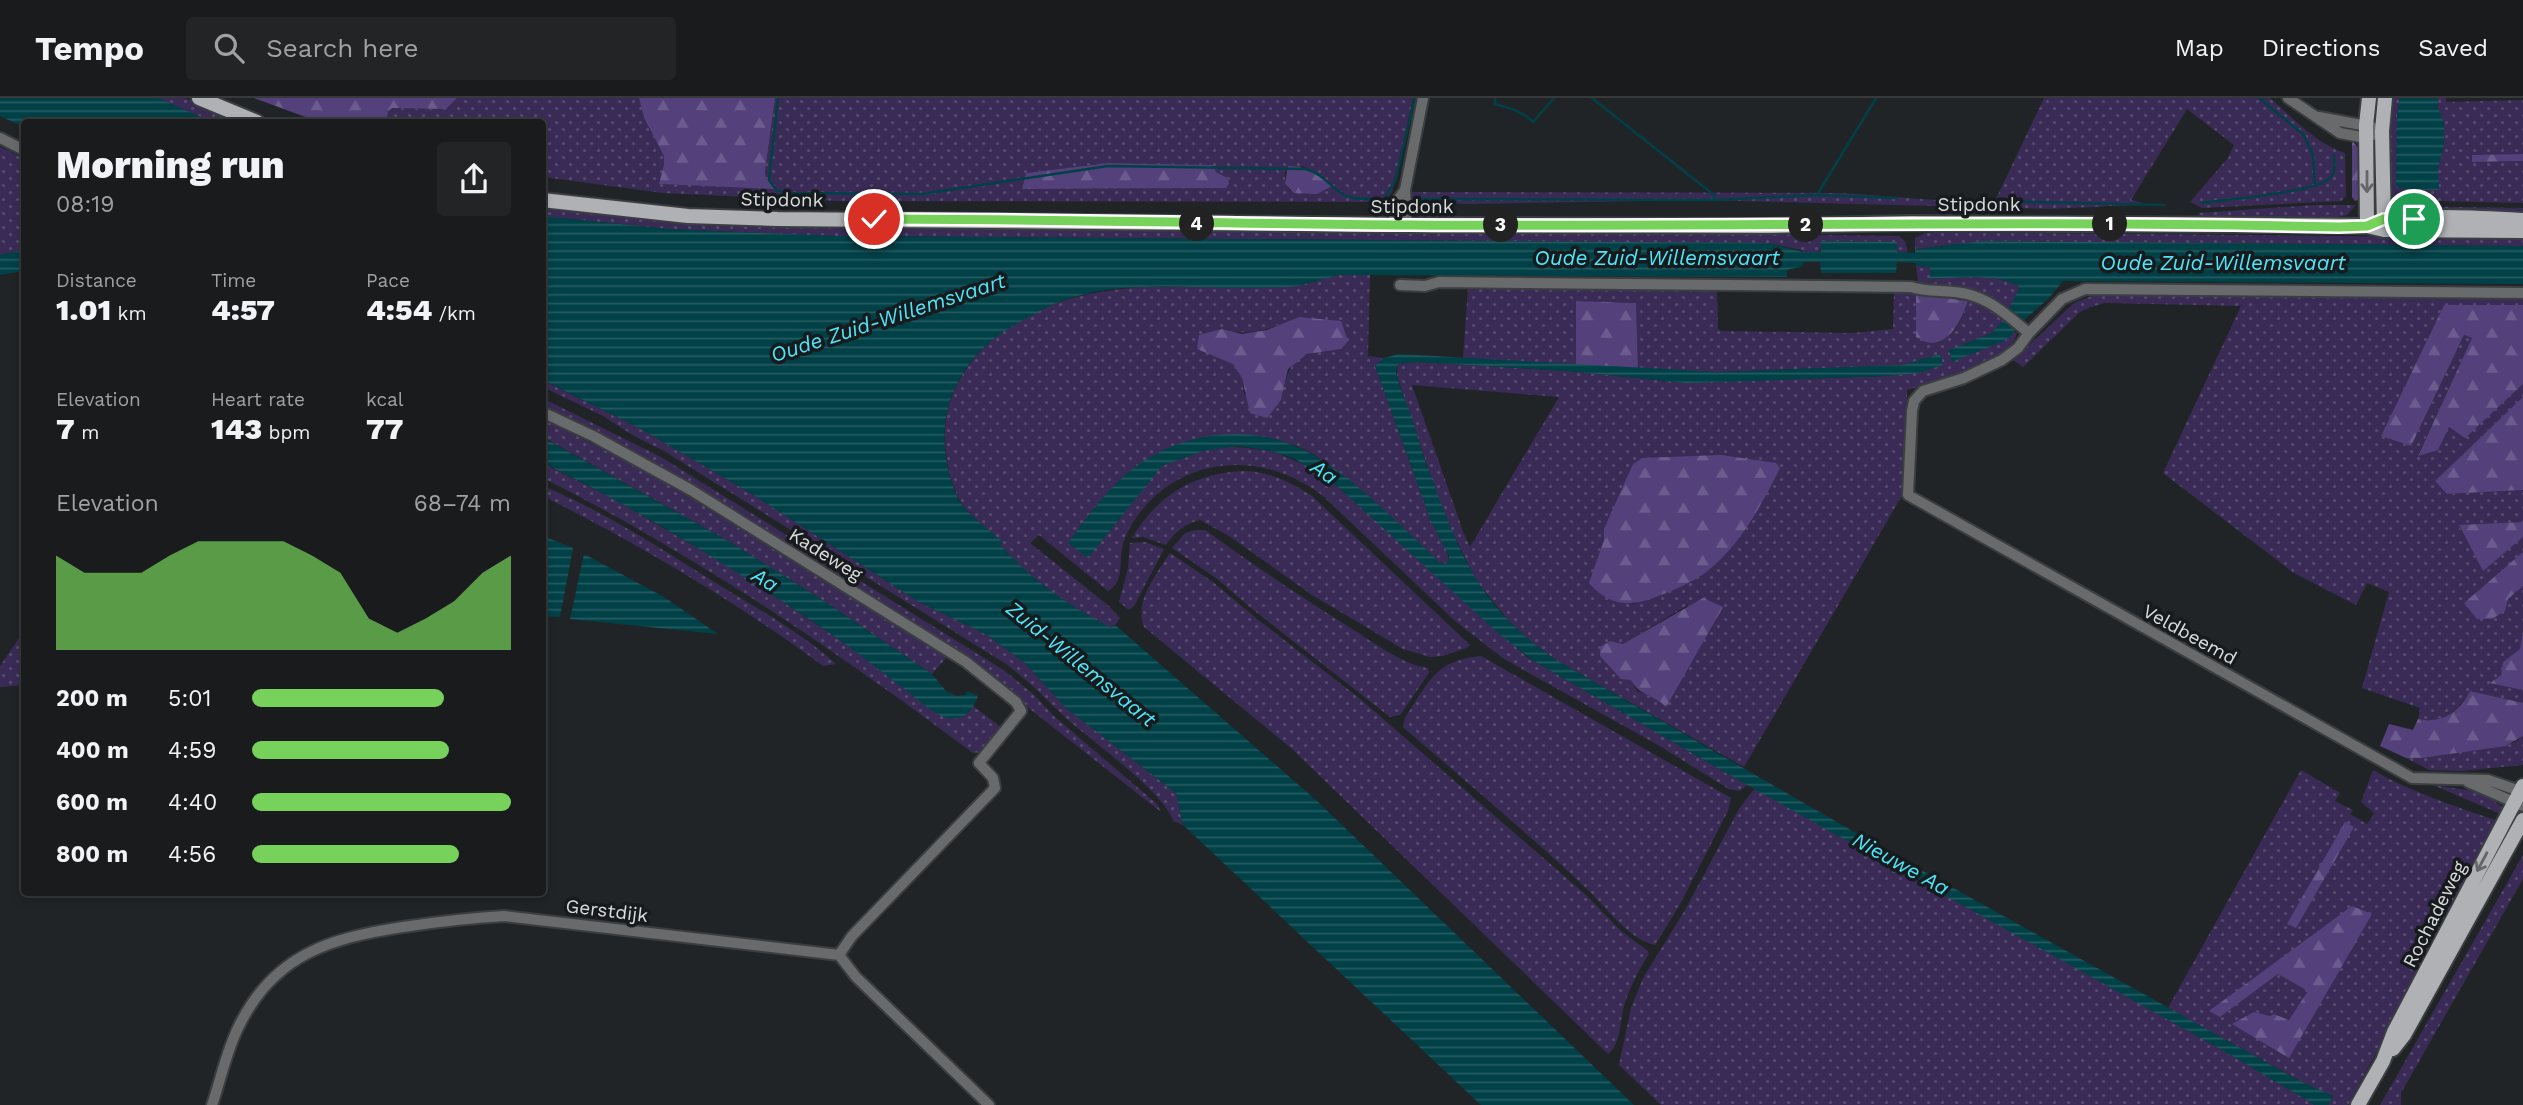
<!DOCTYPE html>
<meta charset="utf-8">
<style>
body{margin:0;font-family:"Work Sans",sans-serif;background:#222426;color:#f1f3f6;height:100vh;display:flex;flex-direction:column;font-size:26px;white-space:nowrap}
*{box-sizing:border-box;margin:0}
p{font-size:23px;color:#9fa1a4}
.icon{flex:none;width:38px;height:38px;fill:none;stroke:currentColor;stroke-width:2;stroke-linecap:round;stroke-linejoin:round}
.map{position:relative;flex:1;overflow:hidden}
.sheet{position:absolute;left:21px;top:21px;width:525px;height:777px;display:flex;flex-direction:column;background:#191b1d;border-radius:7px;box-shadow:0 4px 10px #0003,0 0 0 2px #37393b}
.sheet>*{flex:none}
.pin{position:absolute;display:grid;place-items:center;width:60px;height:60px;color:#fff;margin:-30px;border:4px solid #fff;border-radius:50%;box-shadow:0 2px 7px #0007}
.km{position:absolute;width:35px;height:35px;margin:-18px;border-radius:50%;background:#222;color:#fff;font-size:19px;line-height:35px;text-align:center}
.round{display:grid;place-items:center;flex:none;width:74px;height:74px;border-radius:7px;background:#222426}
.head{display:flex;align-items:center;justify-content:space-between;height:119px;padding:0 35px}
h1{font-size:38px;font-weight:800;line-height:52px}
.stats{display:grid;grid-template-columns:repeat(3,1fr);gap:10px;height:119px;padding:7px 35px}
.stats div{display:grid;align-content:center}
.stats b{font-size:30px;font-weight:800}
.stats small{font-size:19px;font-weight:400}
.stats p{font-size:19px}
.chart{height:196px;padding:14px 35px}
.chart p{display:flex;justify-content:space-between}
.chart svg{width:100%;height:126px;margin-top:7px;fill:#76d25a;opacity:.7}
ul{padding:0 35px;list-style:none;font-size:23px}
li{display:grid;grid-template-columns:112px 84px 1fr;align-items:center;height:52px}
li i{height:18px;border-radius:9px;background:#76d25a}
header{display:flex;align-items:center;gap:42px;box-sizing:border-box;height:98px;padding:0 35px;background:#191b1d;border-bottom:2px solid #37393b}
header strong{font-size:33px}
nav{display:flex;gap:38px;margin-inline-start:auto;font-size:24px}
.search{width:490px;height:63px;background:#222426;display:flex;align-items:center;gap:18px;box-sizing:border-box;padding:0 24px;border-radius:7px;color:#9fa1a4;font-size:26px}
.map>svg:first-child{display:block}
.grass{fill:url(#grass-dots);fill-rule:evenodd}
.forest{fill:url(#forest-firs)}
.water{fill:url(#water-rules)}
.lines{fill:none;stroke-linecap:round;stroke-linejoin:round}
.stream{stroke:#004047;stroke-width:2.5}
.minor-casing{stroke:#3b3e41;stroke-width:14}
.major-casing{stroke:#3b3e41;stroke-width:18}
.minor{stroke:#696a6c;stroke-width:10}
.major{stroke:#b0b1b5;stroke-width:14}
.oneway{stroke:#646669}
.route-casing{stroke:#fff;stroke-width:14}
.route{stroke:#76d25a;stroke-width:9}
.labels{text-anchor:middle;stroke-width:7;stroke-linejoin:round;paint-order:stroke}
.street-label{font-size:19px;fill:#dadcde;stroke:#181b1d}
.water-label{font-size:21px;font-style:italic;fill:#4de6f9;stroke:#181b1d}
</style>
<header>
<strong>Tempo</strong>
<div class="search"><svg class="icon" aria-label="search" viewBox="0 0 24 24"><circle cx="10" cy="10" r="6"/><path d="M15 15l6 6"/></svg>Search here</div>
<nav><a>Map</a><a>Directions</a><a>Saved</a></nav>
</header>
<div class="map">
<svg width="2523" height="1007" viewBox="0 0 2523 1007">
<defs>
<pattern id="grass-dots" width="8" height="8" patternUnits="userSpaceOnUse" patternTransform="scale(1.75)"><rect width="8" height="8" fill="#392b56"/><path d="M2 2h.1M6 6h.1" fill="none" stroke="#55496e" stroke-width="1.8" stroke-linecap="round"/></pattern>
<pattern id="forest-firs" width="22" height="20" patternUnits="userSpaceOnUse" patternTransform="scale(1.75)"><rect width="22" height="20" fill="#54417c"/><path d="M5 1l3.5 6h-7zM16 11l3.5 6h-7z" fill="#6c5c8e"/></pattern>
<pattern id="water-rules" width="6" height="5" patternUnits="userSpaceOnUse" patternTransform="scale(1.75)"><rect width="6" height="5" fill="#004047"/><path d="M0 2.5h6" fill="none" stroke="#255b61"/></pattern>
</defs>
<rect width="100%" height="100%" fill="#212427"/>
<!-- grass -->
<path class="grass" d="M158,0H185L243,24H212Z
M457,0H639C645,20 659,39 664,58C666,67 662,77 660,86L775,90L766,80L765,74L775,0H1413L1392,94L1383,104L836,103L663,95L543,79L542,24H387L388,12L392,10L446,11ZM1108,65L1212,67L1216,74L1228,80L1229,86L1225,90L1022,91L1026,75ZM1303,68L1331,87L1290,93L1285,86V74Z
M2044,0H2270C2293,20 2316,46 2345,55L2346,98L2341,103L2202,110L2190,104L2228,60L2234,47L2187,11L2131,102L2143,105L2135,107L2050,111L1703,102L1467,106L1410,103L1411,94L1835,95C1888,97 1941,105 1995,103Z
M2390,0H2400L2397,18L2396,83L2397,88L2405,92L2438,91V70L2444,47V25L2438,10L2437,0H2446V4L2523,2V56L2472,58V64L2523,63V105L2390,102L2386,41Z
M0,49L24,60V152L0,157Z
M543,107L1385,132L1899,138L1905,143L1908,154H1897V144L1822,143L1820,154H1803L1802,152L1768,145L835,138L668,131L543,118Z
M2314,107H2356L2347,117L2337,119L2199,118L2198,115Z
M2395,108L2523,110V116L2408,113Z
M1939,134L2523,140V148L1984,143L1915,151V140L1925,135Z
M1916,167L1931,170V181C1955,180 1999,175 2020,189V192L2009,211C1995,200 1982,192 1963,190C1948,188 1931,192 1918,184Z
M1370,176L1368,258L1384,260L1375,268L1431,423L1447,453L1449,463L1445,466L1439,464C1414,441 1388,419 1362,397C1345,382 1328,364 1308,353C1286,342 1265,338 1241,337C1163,334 1109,383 1069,445L1088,459L1161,368L1203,353L1228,348L1272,353L1312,370L1337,388L1527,559L1747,687L1740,693L1729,691L1658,647L1504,561L1455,523L1324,399C1263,350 1176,356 1132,426C1128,433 1123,443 1122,451C1119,468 1124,483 1108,493L1039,437L1030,445L1109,508L1120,520L1112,531C1065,505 1037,486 1000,447L1002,445C990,433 968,417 960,403C949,383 944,354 945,331C950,267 1002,224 1060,204C1085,195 1113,192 1139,189H1285L1338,177ZM1299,219L1341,251C1296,257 1291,256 1281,302L1244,296L1242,280L1233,266L1222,231C1253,240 1271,230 1299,219Z
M1468,190L1717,192L1718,231L1721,233L1852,235L1893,231L1894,194L1916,196L1917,214L1938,245C1956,236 1962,221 1968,203L1984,206L2006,223H2003L1992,235L1964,246L2004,243L2015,234L2017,235C2010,266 1935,284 1907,292V389L1744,669L1556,562L1534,546L1509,523L1477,484L1444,417L1397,278L1398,266L1417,264L1568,273L1686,285L1888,278L1943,267L1940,256L1903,267L1856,269L1718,274L1638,271L1636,205L1577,203L1576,268L1463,260ZM1412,287L1559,299L1470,449L1464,436ZM1604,442L1679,489L1633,506L1594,472ZM1688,507L1660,602L1637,593L1610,543L1623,546Z
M2097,196H2523V207H2444L2381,338L2411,348L2464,237L2472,240L2418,357L2449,329L2465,339L2523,286V299L2435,383L2448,396L2523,392V424L2459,428L2483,472L2523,439V454L2464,505L2508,501L2523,488V533L2520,551L2503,564L2501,577L2491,584L2523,592V605L2470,593C2459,613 2441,626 2418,621L2420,610L2362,590L2389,494L2367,485L2356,507L2294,475L2163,375L2241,208L2105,205L2091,209L2080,214L2023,269L2013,262L2074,205Z
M542,282L639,330L752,396L919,504L987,537L1025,565L1066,610L1176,695L1183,727L1173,723C1166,696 1091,642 1067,621C1047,602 1029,583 1006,566L664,353L634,338L603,318L543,289Z
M542,300L661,359L1005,573L1033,596L1055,619L1157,706L1161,714L1021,604C995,578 964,559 933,540L543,310Z
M543,321L652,376L947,559L932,576L827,505L730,444L543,339Z
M542,365L610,399L732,470L846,546L928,609L948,620L969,614L973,608L998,627L1000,633L982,654L973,655C835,552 696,457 543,380Z
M1247,373C1272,375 1291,384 1312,398L1470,547L1466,550L1443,558L1430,559L1403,551L1312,497L1229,438L1200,422C1184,426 1175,434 1166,447L1143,439L1132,440C1158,396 1196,374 1247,373Z
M543,388C608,415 669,456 729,493C765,515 805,538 836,566L823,568C735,503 640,447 543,398Z
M1195,432H1205C1255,468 1305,502 1357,534C1379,548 1402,566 1428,570L1429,575L1400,617L1390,619L1251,510L1216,480L1172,450L1185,435Z
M1145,444L1164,451L1134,508L1129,512L1119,504L1128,470L1130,445Z
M1170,455L1213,484L1257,521L1359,600L1586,797L1621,833L1648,853L1649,856C1639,871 1631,887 1625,905C1619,921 1622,946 1608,956L1292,651L1144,529C1134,503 1156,477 1170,455Z
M24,533V587L0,589V568Z
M1481,558L1731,700L1728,713L1679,808L1655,847C1628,841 1608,811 1589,793C1529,736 1465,683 1403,629L1405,620C1428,585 1435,562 1481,558Z
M2523,638V667L2461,673L2429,672L2406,660L2506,648L2517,643Z
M2301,672L2340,695L2335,703L2353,712L2350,716L2367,726L2374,715L2361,704L2373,672C2410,694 2457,709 2498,723L2436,844L2348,1007H2328L2333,998L2317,992L2168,910ZM2352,808L2289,960L2254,914L2270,918L2275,916L2289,922L2309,893L2278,876L2220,919Z
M2433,687L2480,694L2504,710L2503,717Z
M1755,690L2217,949L2315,1007H1661L1619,967L1631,910L1643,880L1685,812L1739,711Z
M2523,757V781L2401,995V1007H2380Z"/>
<!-- forest -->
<path class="forest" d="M254,0H457L446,11L392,10L388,13L387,24H319Z
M639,0H775L765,74L766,80L776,91L659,86L664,67V58L644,19Z
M2352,43C2366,54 2362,86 2359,102L2355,103L2352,99Z
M2523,56V63L2472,64V57Z
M1108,65L1213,67L1216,74L1228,80L1229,86L1226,90L1022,91L1026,75Z
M1288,68C1310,69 1314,75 1332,88L1317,96L1294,95L1285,86Z
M1916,196L1968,203C1960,226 1944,258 1916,239Z
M1576,203L1636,205L1638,271L1576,268Z
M2444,207H2523V286L2465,340L2449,329L2438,352L2418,358L2472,240L2464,237L2411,348L2381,338Z
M1299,219L1341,223L1348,243L1341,251L1307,256L1288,271L1281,302L1267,320L1250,315L1242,280L1233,266L1197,251L1199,237L1222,231L1242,236L1267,232Z
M2523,299V392L2447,396L2435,383Z
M1721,357L1776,365L1780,370C1761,408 1739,449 1705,475C1692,484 1676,491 1661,497C1632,509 1611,510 1589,485L1604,442V431L1633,366L1642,360Z
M2523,424V439L2483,473L2459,427Z
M2523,454V488L2508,501L2505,513L2492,521H2477L2464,505Z
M1703,500L1723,509L1666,609C1654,596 1640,599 1631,582L1621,581L1600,558V549L1610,543L1623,546Z
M2523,533V592L2490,585L2501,577L2503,564L2520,551Z
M2470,593L2523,605V638L2506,648L2421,660H2406L2380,648L2389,626L2413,632L2418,621C2441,626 2460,614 2470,593Z
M2345,724L2354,729L2296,830L2287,826Z
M2352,808L2372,816L2289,960L2232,926L2254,914L2270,918L2274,916L2289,922L2308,893L2278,876L2220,919L2209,913Z"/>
<!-- water -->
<path class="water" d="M0,0H158L212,24H24V29L0,18Z
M2400,0H2437L2438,10L2444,25V47L2438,70L2439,92H2405L2396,88L2397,18Z
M543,118L668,131L835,138L1768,145L1803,154H1821V143L1897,144V154L1915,155V151L1984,143L2523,148V186L2063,183L2049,200L2023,223L2020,221L2013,229L2015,234L2004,243L1952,264L1949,252L1992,235L2003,222L2006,223L2013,214L2009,211L2020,189C1999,175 1955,180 1930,181V170L1916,167L1915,165L1897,164L1896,175H1821L1820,164H1803V168L1787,172V179L1338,177C1321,182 1304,188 1286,189C1213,195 1129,177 1059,204C1044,210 1030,219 1016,226C982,245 958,273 948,310C940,338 946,378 960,404C968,417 991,433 1002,444L1000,447C1037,486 1065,505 1112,530L1114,526L1316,702L1634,1007H1481L1183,727L1176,695L1066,610L1025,565L987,537L919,504L752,396L639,330L543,282Z
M24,152V173L0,177V157Z
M1399,256L1718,274L1903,267L1940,256L1943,267L1919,275L1888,278L1686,285L1568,273L1417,264L1398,266L1396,274C1398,284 1402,295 1406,304C1414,324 1419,345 1426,365C1459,453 1475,506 1556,562L1896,758L2298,982L2333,998L2328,1007H2315L2217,949L1747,687L1534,563L1498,535L1337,388L1295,361L1272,353L1238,348L1203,353L1162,368L1088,460L1068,445C1085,422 1102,398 1123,379C1178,330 1260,321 1322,362C1363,389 1403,430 1439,464L1445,466L1449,463V458L1431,423L1375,268L1384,260Z
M542,339L730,444L827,505L932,576L946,593L957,598L964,597L968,593L978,598C974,611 963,624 947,620C931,615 916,600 903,590C875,569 847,546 818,527C728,468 639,411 543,365Z
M543,438L573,450L560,519L543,518Z
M584,456L664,499L718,536L570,521Z"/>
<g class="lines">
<!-- stream -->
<path class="stream" d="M778,0L769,82L777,93L788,95L922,96L1108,68L1306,71C1325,77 1329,88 1344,97C1355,103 1373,100 1384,101L1395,83L1415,0
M1495,0V6C1509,10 1522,13 1533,24L1554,0
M1592,0L1714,97V102L1817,97L1897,100
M2259,0L2304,37L2313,57L2315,88
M1817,97L1876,0
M1422,101L1712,102
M1951,102L2164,107
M2202,105C2227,101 2318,95 2331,79C2336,73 2334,65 2334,57"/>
<defs>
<path id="minor" d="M2288,0L2340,35L2366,40L2382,33
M2319,19L2372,29
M0,40L24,52
M1393,127L1397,103L1405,92
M1407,127L1405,92L1423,0
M1400,187L1425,188L1439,184L1911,189C1929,195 1948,191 1967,196C1992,202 2009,219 2029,235
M2523,195L2085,191L2062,201L2029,235L2018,250L2002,262L1964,280L1923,293L1914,303L1912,313L1908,397L2412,680L2488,682L2523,694
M542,314L593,338L691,392L966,564L1016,604L1021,613L979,665L993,680L995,690L852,838L839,857
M2468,684L2523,708
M212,1007C221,981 227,950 240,926C275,856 331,840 403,829C436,824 470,820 504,818L839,857L856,879L989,1007"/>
<path id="major" d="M199,0L257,24
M542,102L688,118L778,121L1407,127L1770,128L1910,125L2274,127L2367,128L2384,132L2523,133
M2367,128C2403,114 2482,120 2523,122
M2367,128L2366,27L2369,0
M2384,128L2382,33L2385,0
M2393,951L2404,937L2523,722
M2358,1007L2383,963L2394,934L2523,688"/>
</defs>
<!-- minor casing -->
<use href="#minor" class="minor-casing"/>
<!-- major casing -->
<use href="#major" class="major-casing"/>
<!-- minor -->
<use href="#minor" class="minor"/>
<!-- major -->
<use href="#major" class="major"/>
</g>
<!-- one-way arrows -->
<defs><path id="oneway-shaft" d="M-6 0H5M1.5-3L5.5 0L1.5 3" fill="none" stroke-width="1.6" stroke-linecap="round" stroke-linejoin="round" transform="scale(1.75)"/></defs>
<g class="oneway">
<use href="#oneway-shaft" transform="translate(2367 84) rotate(90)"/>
<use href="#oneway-shaft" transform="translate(2482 764) rotate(118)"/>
</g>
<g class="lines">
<defs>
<path id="route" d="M874,121C1053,121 1232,126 1411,127C1721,129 2030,122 2339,129L2367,128L2384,121H2414"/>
</defs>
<!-- route casing -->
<use href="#route" class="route-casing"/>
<!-- route -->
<use href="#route" class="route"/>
</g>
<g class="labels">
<!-- street labels -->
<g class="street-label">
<text transform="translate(782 101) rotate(1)" y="7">Stipdonk</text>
<text x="1979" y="113">Stipdonk</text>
<text x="1412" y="115">Stipdonk</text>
<text transform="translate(826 456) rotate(32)" y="7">Kadeweg</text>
<text transform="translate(2190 536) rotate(29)" y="7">Veldbeemd</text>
<text transform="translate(607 812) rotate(7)" y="7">Gerstdijk</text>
<text transform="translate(2434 816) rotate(-63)" y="7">Rochadeweg</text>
</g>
<!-- water labels -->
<g class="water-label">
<text x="1657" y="167">Oude Zuid-Willemsvaart</text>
<text x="2223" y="172">Oude Zuid-Willemsvaart</text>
<text transform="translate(888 220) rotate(-18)" y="7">Oude Zuid-Willemsvaart</text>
<text transform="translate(1324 374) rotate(35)" y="7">Aa</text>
<text transform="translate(765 482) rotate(31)" y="7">Aa</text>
<text transform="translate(1081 566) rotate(39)" y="7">Zuid-Willemsvaart</text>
<text transform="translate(1901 766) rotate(29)" y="7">Nieuwe Aa</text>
</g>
</g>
</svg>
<div class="pin" style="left:2414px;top:121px;background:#1e9e55"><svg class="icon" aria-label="arrive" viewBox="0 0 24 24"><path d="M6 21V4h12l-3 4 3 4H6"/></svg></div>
<div class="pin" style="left:874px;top:121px;background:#d93025"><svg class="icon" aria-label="check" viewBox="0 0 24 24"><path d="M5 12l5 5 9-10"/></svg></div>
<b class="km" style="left:2110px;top:126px">1</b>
<b class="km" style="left:1806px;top:127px">2</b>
<b class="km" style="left:1501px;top:127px">3</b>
<b class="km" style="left:1197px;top:126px">4</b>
<section class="sheet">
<div class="head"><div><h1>Morning run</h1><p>08:19</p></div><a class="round"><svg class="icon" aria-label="share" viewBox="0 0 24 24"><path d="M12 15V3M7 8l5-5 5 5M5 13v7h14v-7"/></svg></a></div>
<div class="stats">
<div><p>Distance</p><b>1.01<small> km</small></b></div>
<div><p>Time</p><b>4:57</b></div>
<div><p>Pace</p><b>4:54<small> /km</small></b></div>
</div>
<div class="stats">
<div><p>Elevation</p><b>7<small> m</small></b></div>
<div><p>Heart rate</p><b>143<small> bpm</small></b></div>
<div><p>kcal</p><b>77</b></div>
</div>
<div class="chart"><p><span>Elevation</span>68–74 m</p>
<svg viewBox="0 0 160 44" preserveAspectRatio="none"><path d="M0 44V11L10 17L20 17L30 17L40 11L50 6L60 6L70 6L80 6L90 11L100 17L110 33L120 38L130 33L140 27L150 17L160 11V44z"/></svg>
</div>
<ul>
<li><b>200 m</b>5:01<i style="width:74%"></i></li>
<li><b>400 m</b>4:59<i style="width:76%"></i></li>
<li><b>600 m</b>4:40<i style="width:100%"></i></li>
<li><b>800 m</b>4:56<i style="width:80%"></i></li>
</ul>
</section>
</div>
